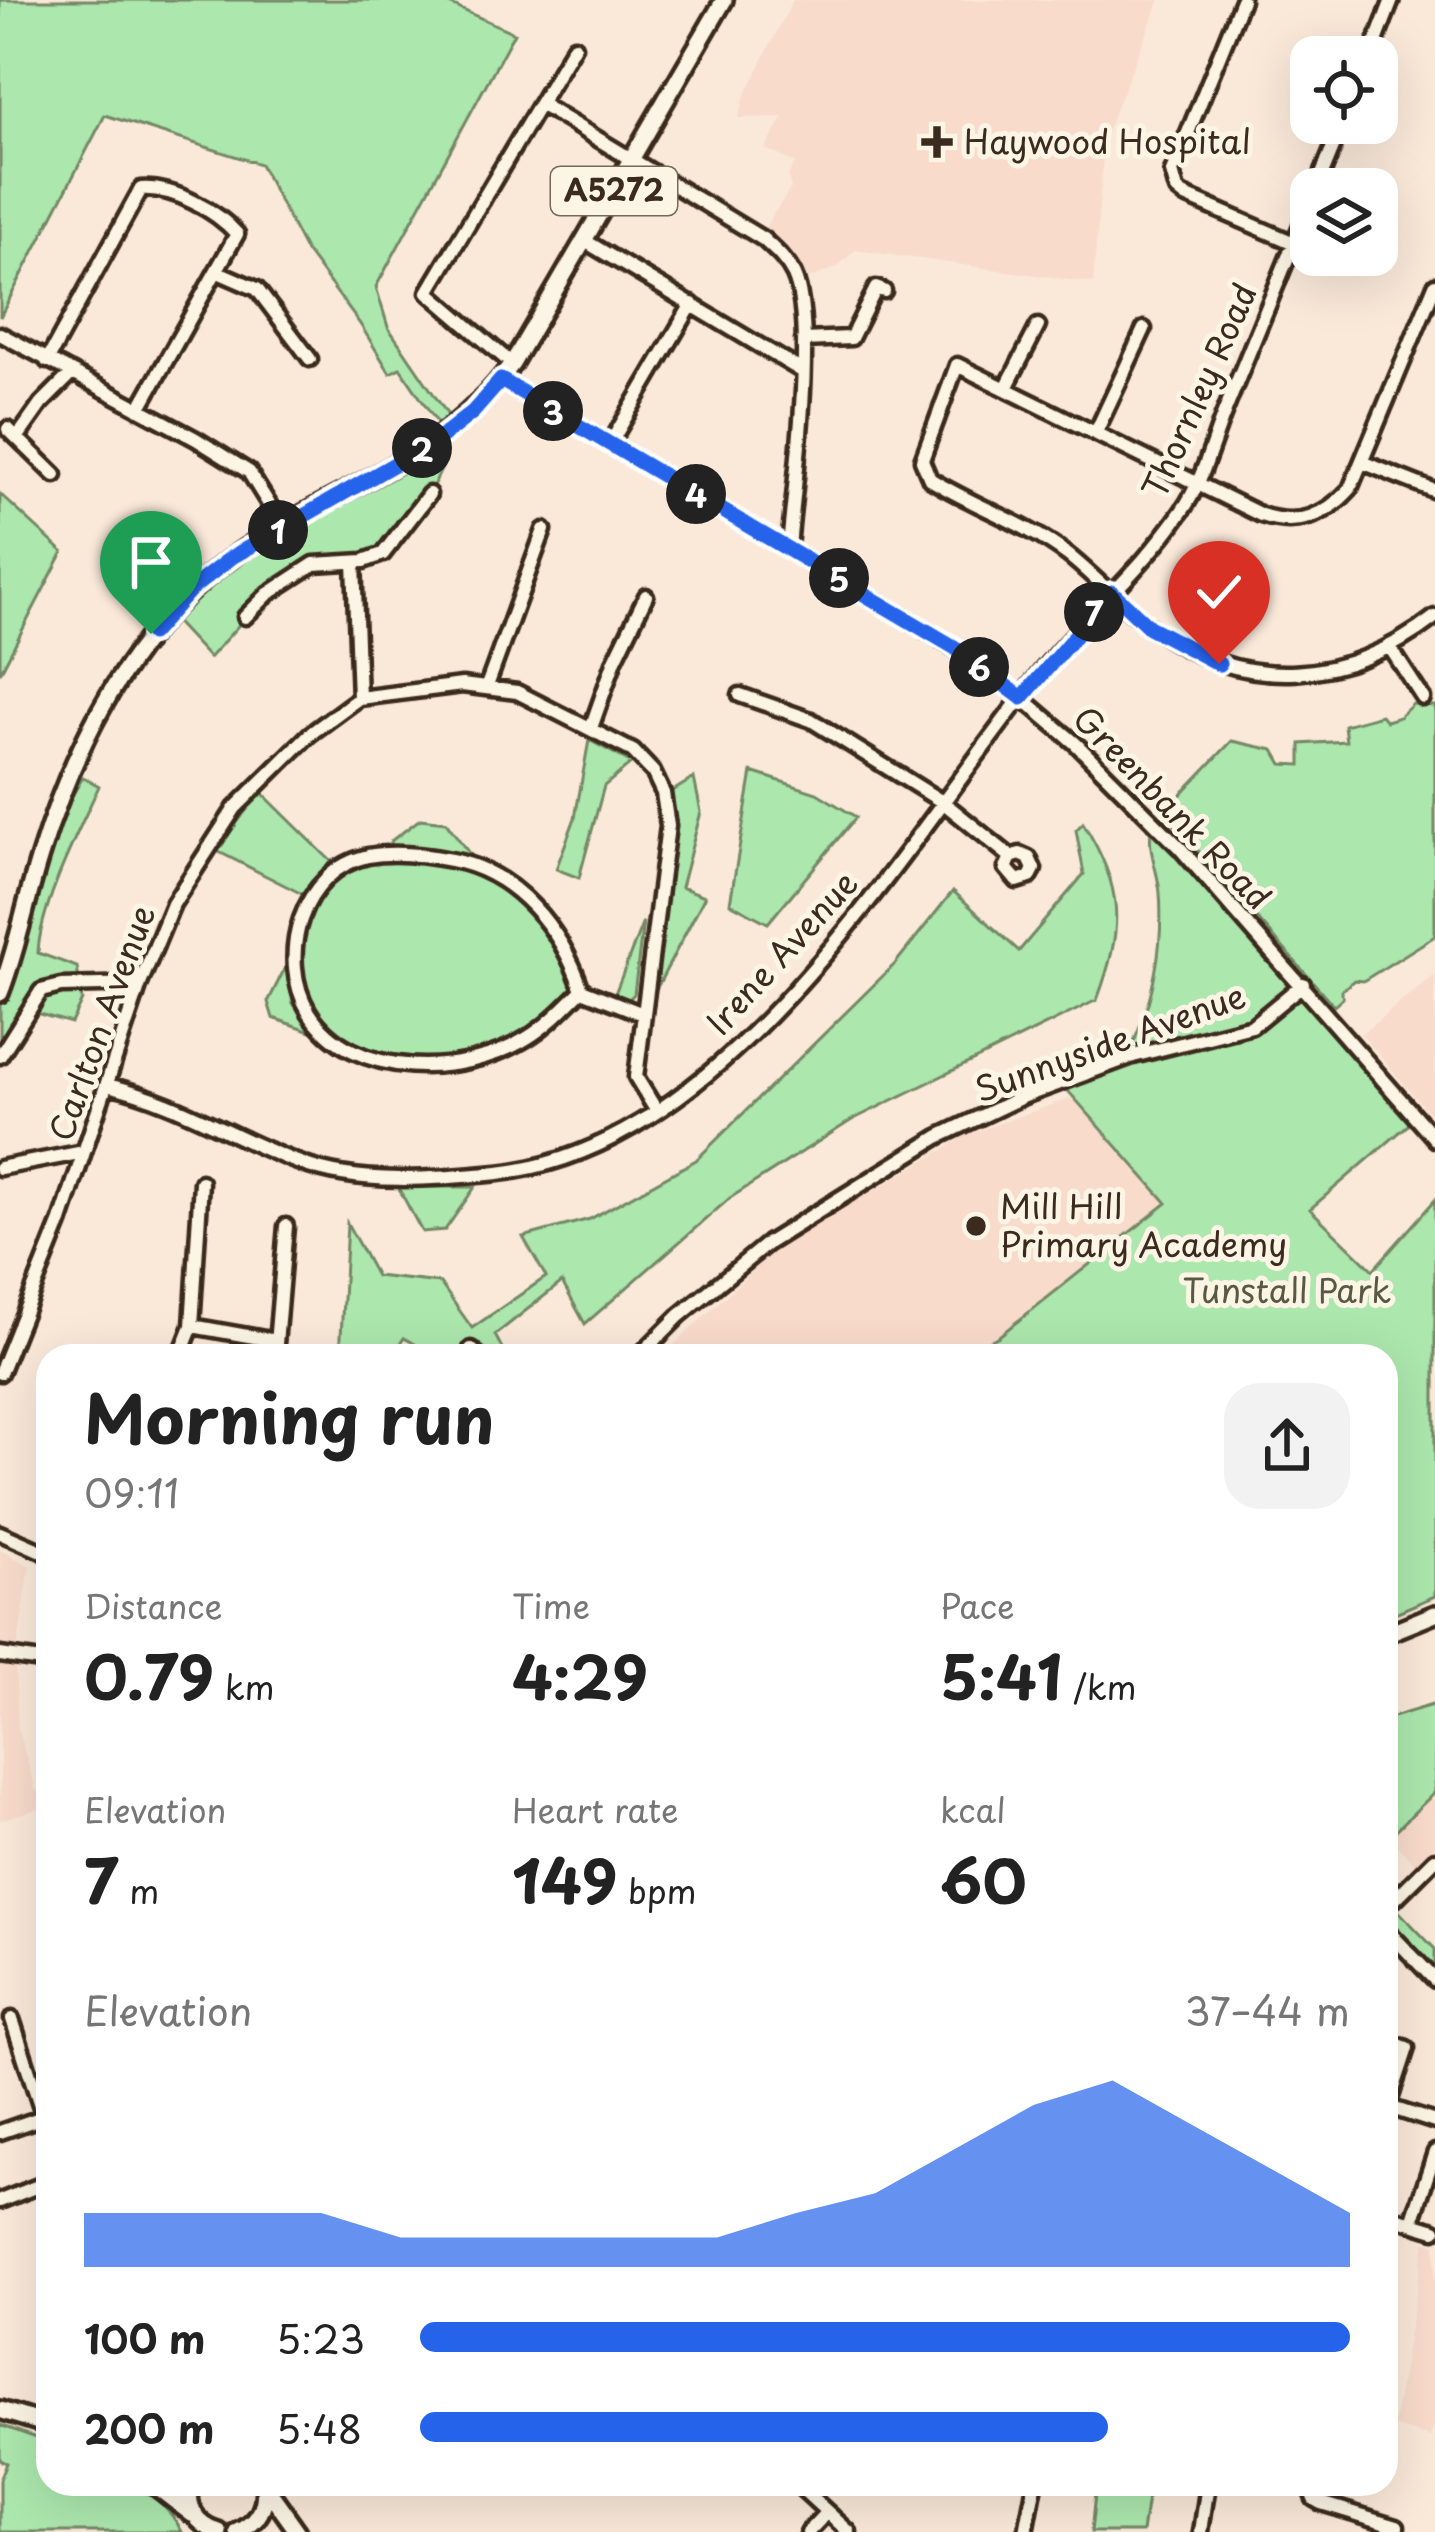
<!DOCTYPE html>
<meta charset="utf-8">
<style>
body{margin:0;font-family:"Playpen Sans",sans-serif;background:#f2f2f2;color:#222;height:100vh;display:flex;flex-direction:column;font-size:45px;white-space:nowrap}
*{box-sizing:border-box;margin:0}
p{font-size:39px;color:#767676}
.icon{flex:none;width:66px;height:66px;fill:none;stroke:currentColor;stroke-width:2;stroke-linecap:round;stroke-linejoin:round}
.map{position:relative;flex:1;overflow:hidden}
.drawer{position:absolute;left:36px;top:1344px;width:1362px;height:1152px;display:flex;flex-direction:column;background:#fff;border-radius:36px;box-shadow:0 12px 48px #0002}
.drawer>*{flex:none}
.controls{position:absolute;left:1290px;top:36px;display:grid;gap:24px}
.controls a{display:grid;place-items:center;width:108px;height:108px;border-radius:24px;background:#fff;box-shadow:0 12px 48px #0002;font-size:60px}
.pin{position:absolute;display:grid;place-items:center;width:102px;height:102px;color:#fff;margin:-123px -51px;border-radius:50% 50% 50% 0;rotate:-45deg;box-shadow:0 0 12px #0007}
.pin .icon{rotate:45deg}
.km{position:absolute;width:60px;height:60px;margin:-30px;border-radius:50%;background:#222;color:#fff;font-size:33px;line-height:60px;text-align:center}
.round{display:grid;place-items:center;flex:none;width:126px;height:126px;border-radius:36px;background:#f2f2f2}
.summary{display:flex;align-items:center;justify-content:space-between;height:204px;padding:0 48px}
h1{font-size:66px;font-weight:700;line-height:90px}
.figures{display:grid;grid-template-columns:repeat(3,1fr);gap:18px;height:204px;padding:12px 48px}
.figures div{display:grid;align-content:center}
.figures b{font-size:60px;font-weight:700}
.figures small{font-size:33px;font-weight:400}
.figures p{font-size:33px}
.chart{height:336px;padding:24px 48px}
.chart p{display:flex;justify-content:space-between}
.chart svg{width:100%;height:216px;margin-top:12px;fill:#2563eb;opacity:.7}
ul{padding:0 48px;list-style:none;font-size:39px}
li{display:grid;grid-template-columns:192px 144px 1fr;align-items:center;height:90px}
li i{height:30px;border-radius:15px;background:#2563eb}
.map>svg:first-child{display:block}
.built{fill:#f8dbcb}
.green{fill:#ace7ad;stroke:#748866;stroke-width:3}
.lines{fill:none;stroke-linecap:round;stroke-linejoin:round}
.minor-casing{stroke:#3b2a1e;stroke-width:21}
.major-casing{stroke:#3b2a1e;stroke-width:24}
.minor{stroke:#fcf5e5;stroke-width:12}
.major{stroke:#fcf5e5;stroke-width:15}
.route-casing{stroke:#fff;stroke-width:24}
.route{stroke:#2563eb;stroke-width:15}
.poi-dot{fill:#3b2a1e;stroke:#fcf5e5;stroke-width:4.5}
.labels{text-anchor:middle;stroke-width:10;stroke-linejoin:round;paint-order:stroke}
.shield{fill:#fcf5e5;stroke:#75675a;stroke-width:3}
.shield-label{font-size:30px;font-weight:bold;fill:#3b2a1e}
.poi-label{font-size:33px;fill:#3b2a1e;stroke:#fcf5e5;text-anchor:start}
.street-label{font-size:33px;fill:#3b2a1e;stroke:#fcf5e5}
.park-label{font-size:33px;fill:#575942;stroke:#fcf5e5}
</style>
<div class="map">
<svg width="1435" height="2532" viewBox="0 0 1435 2532">
<rect width="100%" height="100%" fill="#fae9d9"/>
<filter id="ink" filterUnits="userSpaceOnUse"><feTurbulence type="fractalNoise" baseFrequency=".00833" numOctaves="2"/><feDisplacementMap in="SourceGraphic" scale="24" xChannelSelector="R" yChannelSelector="G"/><feConvolveMatrix kernelMatrix="1 2 1 2 8 2 1 2 1" color-interpolation-filters="sRGB"/></filter>
<g filter="url(#ink)">
<!-- built -->
<path class="built" d="M793,0H1160L1105,135L1093,283L855,250L838,267L806,280L789,248L765,227L791,188L788,176L795,163L765,149L784,117L738,118L746,93Z
M1435,975V1120L1361,1034Z
M1074,1097L1167,1202L999,1336L960,1356H662L774,1250L969,1134Z
M0,1550L30,1566L15,1663L18,1728L35,1789L48,1799V1806L0,1820Z
M1435,1792V1846L1416,1865L1389,1837Z
M1425,2241L1435,2245V2421L1430,2437L1393,2426Z"/>
<!-- green -->
<path class="green" d="M0,0H440L514,33L376,287L388,327L456,427L445,434L400,368L390,373L360,324L305,250L260,164L105,115L0,317Z
M439,438L446,460L429,494L383,554L314,564L255,607L209,658L168,614L232,557Z
M0,494L63,552L0,673Z
M1413,704L1435,706V936L1363,981L1354,980L1341,991L1343,998L1334,1006L1164,812L1232,741L1274,750L1282,764L1301,765V744L1346,741L1344,725L1381,715L1386,721L1399,717Z
M589,740L632,763L604,786L579,878L556,869L575,818Z
M752,772L817,793L856,817L768,923L730,903Z
M83,777L99,786C79,830 40,906 38,953L77,967L82,1000L71,1023L29,1011L0,1065V990L42,847Z
M694,778L701,812L681,887L705,896L653,995L676,822L671,792Z
M260,791L335,865L304,895L217,851Z
M420,819L446,822L474,860L432,848H389L391,841Z
M1154,820L1415,1119L1310,1209L1373,1270L1435,1200V1596L1386,1617V1356H960L999,1336L1167,1203L1061,1083L1133,1056L1131,1048C1153,1001 1164,946 1160,893C1158,868 1144,845 1154,820Z
M1083,823C1124,888 1124,928 1097,1000L852,1120L730,1198L585,1324L562,1282L495,1335L506,1356H437L404,1338L392,1356H340L347,1223L376,1276L440,1283L472,1328L546,1277L523,1237L590,1219L696,1160L895,964L953,891L1019,951L1084,874L1076,830Z
M370,856L463,863L538,909L582,990L517,1044L421,1066L338,1043L302,999L295,940L322,884Z
M643,922L634,994L626,1002L614,996Z
M286,966L293,1003L311,1031L273,1018L268,1002Z
M398,1187H475L445,1230L422,1232Z
M1435,1704V1792L1386,1840V1719Z
M1386,1898L1435,1949V1970L1386,1918Z
M0,2425L48,2442V2484C103,2484 153,2473 182,2532H0V2479L7,2463L0,2460Z
M1096,2484H1149L1142,2532H1091Z"/>
<g class="lines">
<defs>
<path id="minor" d="M1242,0L1172,172L1177,190L1183,195L1294,243
M1370,57L1392,0
M540,104L763,239C775,250 787,260 794,275C817,326 794,486 789,548
M1316,189L1343,123
M585,241L802,371
M218,272L257,289L310,359
M1435,285L1350,489C1325,517 1297,527 1261,515L957,365L922,460L930,479C975,507 1026,523 1068,555C1097,578 1122,607 1152,628C1246,694 1347,685 1435,617
M0,334L196,439L249,472L283,527
M803,340L851,338L876,288L884,291
M47,361L141,189C173,187 216,210 237,234L139,409
M512,364L428,292L574,46
M501,380L887,607L954,648L1022,698L1075,743L1180,848L1435,1139
M1006,388L1038,326
M8,429L55,475
M1096,432L1144,329
M17,438L41,404L71,374
M610,444L692,304
M1362,462L1435,491
M354,562L359,698
M245,617L268,594L314,564L364,561L383,554L429,494
M1391,649L1423,698
M487,686L544,530
M740,695L811,720L944,803L1011,857L1020,854L1029,858L1034,869L1030,877L1017,881L1006,868L1011,857
M591,728L615,660L646,596
M582,990C562,930 517,872 451,860C426,855 394,851 368,856C301,871 276,957 309,1012C352,1081 465,1077 527,1038C547,1026 565,1007 582,990L643,1014
M0,1056L41,991L61,986L140,984
M107,1085C176,1100 234,1139 300,1163C359,1186 437,1179 498,1173C734,1148 908,836 1044,668C1088,615 1143,568 1182,511C1202,483 1212,443 1225,411C1254,341 1282,271 1311,201
M0,1168L84,1152
M192,1326L276,1341
M471,1349L479,1356
M180,1356L192,1326L201,1182
M275,1356L286,1226
M639,1356L679,1316L768,1243L938,1137L1022,1097L1133,1056L1252,1026L1303,984
M0,1373L61,1221L140,984L173,904L235,808L310,734L359,698L462,685L517,692L633,751L653,772L663,793L668,826L636,1077L656,1110
M0,1533L48,1554
M0,1655L48,1662
M1394,1900L1435,1859
M1386,1929L1435,1980
M12,2019L48,2130
M1386,2040L1407,2048L1388,2106
M1386,2106L1435,2122
M0,2132L43,2117
M0,2201L48,2182
M1386,2215L1435,2230
M1412,2222L1435,2152
M797,2484L849,2532
M1308,2484L1314,2499L1321,2503L1397,2526
M808,2532L826,2513
M1026,2532L1035,2484
M1201,2532L1208,2484"/>
<path id="major" d="M0,993C18,947 26,899 41,853C76,740 133,629 230,559C324,491 442,462 512,364L724,0
M1386,1634L1435,1614
M0,2410L48,2425
M153,2484L192,2514
M190,2484C186,2507 196,2525 219,2532
M266,2487L298,2532
M238,2532C259,2523 267,2506 264,2484"/>
</defs>
<!-- minor casing -->
<use href="#minor" class="minor-casing"/>
<!-- major casing -->
<use href="#major" class="major-casing"/>
<!-- minor -->
<use href="#minor" class="minor"/>
<!-- major -->
<use href="#major" class="major"/>
</g>
</g>
<g class="lines" filter="url(#ink)">
<defs>
<path id="route" d="M151,634L190,590L232,557L440,438L473,412L501,380L954,647L1022,698L1112,592L1149,627L1219,664"/>
</defs>
<!-- route casing -->
<use href="#route" class="route-casing"/>
<!-- route -->
<use href="#route" class="route"/>
</g>
<!-- markers -->
<g class="poi-dot">
<path d="M931 124h12v12h12v12h-12v12h-12v-12h-12v-12h12z"/>
<circle cx="976" cy="1226" r="12"/>
</g>
<g class="labels">
<!-- shield labels -->
<rect class="shield" x="551" y="167" width="126" height="48" rx="9"/>
<g class="shield-label">
<text x="614" y="201">A5272</text>
</g>
<!-- poi labels -->
<g class="poi-label">
<text x="964" y="154">Haywood Hospital</text>
<text x="1000" y="1219">Mill Hill<tspan x="1000" dy="38">Primary Academy</tspan></text>
</g>
<!-- street labels -->
<g class="street-label">
<text transform="translate(1200 391) rotate(-66)" y="12">Thornley Road</text>
<text transform="translate(1172 808) rotate(46)" y="12">Greenbank Road</text>
<text transform="translate(782 953) rotate(-48)" y="12">Irene Avenue</text>
<text transform="translate(102 1023) rotate(-70)" y="12">Carlton Avenue</text>
<text transform="translate(1110 1043) rotate(-20)" y="12">Sunnyside Avenue</text>
</g>
<!-- park labels -->
<g class="park-label">
<text x="1287" y="1303">Tunstall Park</text>
</g>
</g>
</svg>
<div class="controls">
<a><svg class="icon" aria-label="locate" viewBox="0 0 24 24"><circle cx="12" cy="12" r="6"/><path d="M12 2v4M12 18v4M2 12h4M18 12h4"/></svg></a>
<a><svg class="icon" aria-label="layers" viewBox="0 0 24 24"><path d="M12 4l9 5-9 5-9-5zM3 14l9 5 9-5"/></svg></a>
</div>
<div class="pin" style="left:151px;top:634px;background:#1e9e55"><svg class="icon" aria-label="arrive" viewBox="0 0 24 24"><path d="M6 21V4h12l-3 4 3 4H6"/></svg></div>
<div class="pin" style="left:1219px;top:664px;background:#d93025"><svg class="icon" aria-label="check" viewBox="0 0 24 24"><path d="M5 12l5 5 9-10"/></svg></div>
<b class="km" style="left:278px;top:530px">1</b>
<b class="km" style="left:422px;top:448px">2</b>
<b class="km" style="left:553px;top:411px">3</b>
<b class="km" style="left:696px;top:494px">4</b>
<b class="km" style="left:839px;top:578px">5</b>
<b class="km" style="left:979px;top:667px">6</b>
<b class="km" style="left:1094px;top:612px">7</b>
<section class="drawer">
<div class="summary"><div><h1>Morning run</h1><p>09:11</p></div><a class="round"><svg class="icon" aria-label="share" viewBox="0 0 24 24"><path d="M12 15V3M7 8l5-5 5 5M5 13v7h14v-7"/></svg></a></div>
<div class="figures">
<div><p>Distance</p><b>0.79<small> km</small></b></div>
<div><p>Time</p><b>4:29</b></div>
<div><p>Pace</p><b>5:41<small> /km</small></b></div>
</div>
<div class="figures">
<div><p>Elevation</p><b>7<small> m</small></b></div>
<div><p>Heart rate</p><b>149<small> bpm</small></b></div>
<div><p>kcal</p><b>60</b></div>
</div>
<div class="chart"><p><span>Elevation</span>37–44 m</p>
<svg viewBox="0 0 160 44" preserveAspectRatio="none"><path d="M0 44V33L10 33L20 33L30 33L40 38L50 38L60 38L70 38L80 38L90 33L100 29L110 20L120 11L130 6L140 15L150 24L160 33V44z"/></svg>
</div>
<ul>
<li><b>100 m</b>5:23<i style="width:100%"></i></li>
<li><b>200 m</b>5:48<i style="width:74%"></i></li>
</ul>
</section>
</div>
